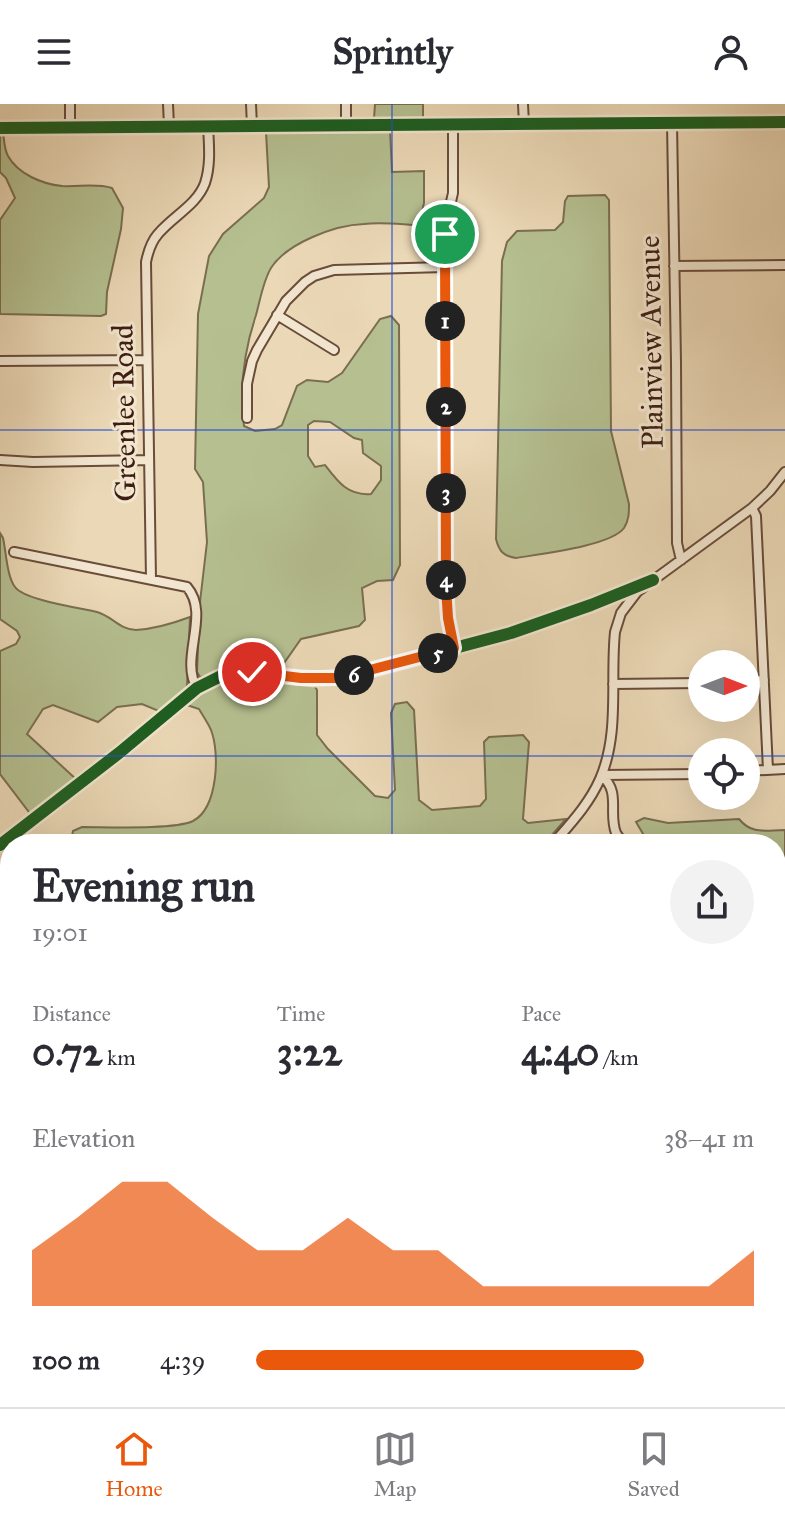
<!DOCTYPE html>
<meta charset="utf-8">
<style>
body{margin:0;font-family:"IM FELL Great Primer",serif;background:#f2f2f3;color:#2b2b33;height:100vh;display:flex;flex-direction:column;font-size:30px;white-space:nowrap}
*{box-sizing:border-box;margin:0}
p{font-size:26px;color:#7c7c81}
.icon{flex:none;width:44px;height:44px;fill:none;stroke:currentColor;stroke-width:2;stroke-linecap:round;stroke-linejoin:round}
.map{position:relative;flex:1;overflow:hidden}
.panel{position:absolute;left:0px;top:730px;width:786px;height:574px;display:flex;flex-direction:column;background:#fff;border-radius:32px 32px 0 0;box-shadow:0 8px 32px #0002}
.panel>*{flex:none}
.needle{width:52px;rotate:90deg}
.fabs{position:absolute;left:688px;top:546px;display:grid;gap:16px}
.fabs a{display:grid;place-items:center;width:72px;height:72px;border-radius:50%;background:#fff;box-shadow:0 8px 32px #0002;font-size:40px}
.pin{position:absolute;display:grid;place-items:center;width:68px;height:68px;color:#fff;margin:-34px;border:4px solid #fff;border-radius:50%;box-shadow:0 2px 8px #0007}
.km{position:absolute;width:40px;height:40px;margin:-20px;border-radius:50%;background:#222;color:#fff;font-size:22px;line-height:40px;text-align:center}
.round{display:grid;place-items:center;flex:none;width:84px;height:84px;border-radius:42px;background:#f2f2f3}
.overview{display:flex;align-items:center;justify-content:space-between;height:136px;padding:0 32px}
h1{font-size:44px;font-weight:700;line-height:60px}
.metrics{display:grid;grid-template-columns:repeat(3,1fr);gap:12px;height:136px;padding:8px 32px}
.metrics div{display:grid;align-content:center}
.metrics b{font-size:40px;font-weight:700}
.metrics small{font-size:22px;font-weight:400}
.metrics p{font-size:22px}
.chart{height:224px;padding:16px 32px}
.chart p{display:flex;justify-content:space-between}
.chart svg{width:100%;height:144px;margin-top:8px;fill:#ea580c;opacity:.7}
ul{padding:0 32px;list-style:none;font-size:26px}
li{display:grid;grid-template-columns:128px 96px 1fr;align-items:center;height:60px}
li i{height:20px;border-radius:10px;background:#ea580c}
header{display:flex;justify-content:space-between;align-items:center;height:104px;padding:0 32px;background:#fff;font-size:36px;font-weight:700}
.tabs{display:flex;justify-content:space-around;align-items:center;height:112px;border-top:2px solid #e1e1e2;background:#fff;font-size:22px;color:#7c7c81}
.tabs a{display:grid;justify-items:center;gap:4px}
.tabs .selected{color:#ea580c}
.map>svg:first-child{display:block}
.green{fill:#b5bf90;stroke:#7a6e50;stroke-width:2;fill-rule:evenodd}
.lines{fill:none;stroke-linecap:round;stroke-linejoin:round}
.minor-casing{stroke:#694c3a;stroke-width:12}
.minor{stroke:#f2e6d0;stroke-width:8}
.cycleway-casing{stroke:#f2e6d0;stroke-width:17}
.cycleway{stroke:#1b5e20;stroke-width:12}
.route-casing{stroke:#fff;stroke-width:16}
.route{stroke:#ea580c;stroke-width:10}
.grid{fill:none;stroke:#1d4ed8;stroke-width:2;stroke-opacity:0.55}
.labels{text-anchor:middle;stroke-width:6;stroke-linejoin:round;paint-order:stroke}
.street-label{font-size:30px;fill:#3e1d11;stroke:#f2e6d0}
</style>
<header><svg class="icon" aria-label="menu" viewBox="0 0 24 24"><path d="M4 6h16M4 12h16M4 18h16"/></svg>Sprintly<svg class="icon" aria-label="person" viewBox="0 0 24 24"><circle cx="12" cy="8" r="4"/><path d="M4 21q1-7 8-7t8 7"/></svg></header>
<div class="map">
<svg width="785" height="1303" viewBox="0 0 785 1303">
<rect width="100%" height="100%" fill="#ebd8b6"/>
<filter id="stains"><feTurbulence type="fractalNoise" baseFrequency=".0025" numOctaves="4"/><feColorMatrix values="0 0 0 0 .2 0 0 0 0 .09 0 0 0 0 .02 0 0 0 .5 -.17"/></filter>
<radialGradient id="worn" r=".72"><stop offset=".6" stop-color="#630" stop-opacity="0"/><stop offset="1" stop-color="#630" stop-opacity=".3"/></radialGradient>
<!-- green -->
<path class="green" d="M375,0H423V14L374,15Z
M390,26L392,68L424,67V99L420,116L414,121C397,120 380,118 364,120C335,121 287,139 271,164C263,177 260,197 256,211C244,247 239,284 244,322L255,327L275,325L282,321L297,282L307,276L328,278L342,269L380,215L391,212L399,221L400,461L393,476L377,477L362,484L365,516L359,522L301,535L282,562C264,561 244,559 226,564C217,567 210,573 200,573L197,568L200,498L207,438L203,378L195,365L198,210L209,152L223,130L264,94L269,83L266,28ZM314,317L330,318L354,334L362,336L363,349L381,362V376L371,390C348,392 338,378 325,361L315,363L308,352V321Z
M0,27H3C4,35 4,45 8,52C18,70 42,80 62,82C80,83 95,79 112,84L123,104L121,125L107,188L106,210L101,212L0,210V116L15,94L6,74L0,68Z
M605,91L609,96L611,327L629,400C629,409 629,416 624,424C611,442 539,450 516,454C503,452 499,447 496,435L502,157L507,138L517,127L555,126L563,118L565,97L568,92Z
M0,429L3,434C6,447 7,473 15,483C24,496 80,504 97,508C112,512 120,526 136,526C153,525 174,519 190,513L187,582L179,598L161,608L142,600L117,603L98,618L53,601L43,605L27,630L78,677L32,712L0,670V547L16,540L20,533L17,527L0,515Z
M236,571L312,578L317,586V631L328,645L375,692L388,694L395,686L391,609L395,600L407,598L414,606L419,696L432,706L480,702L486,695L484,638L489,633L523,631L529,638L523,715L528,719L566,715L544,740H64L71,737L73,727L82,723C107,723 174,726 193,717C218,704 220,649 211,626C208,619 203,612 199,605L184,600C200,586 216,576 236,571Z
M644,714L668,719L739,715C752,731 766,726 785,726V1303H493V1294H776V740H649L636,718Z
M10,853V1080L0,1078V855Z
M57,1294H173V1303H28L51,1299Z"/>
<g class="lines">
<defs>
<path id="minor" d="M70,0V23
M168,0L169,22
M251,0L252,22
M346,0V21
M523,0L524,20
M672,19L676,258L677,439L681,456
M453,21V89L447,115L445,130L446,483L448,514L454,544
M0,24L785,18
M674,162L785,161
M277,211L334,246
M0,257L147,256
M247,314V280L252,257L257,246L286,197L305,178L314,172L334,166L445,163
M0,356L33,358L149,356
M752,404L756,412L768,666
M14,448L187,483C211,511 179,554 197,584
M151,475L146,158C148,148 151,138 158,130C173,112 197,101 205,79C211,61 209,41 208,22
M746,577L764,576
M613,580L702,579
M746,667L785,665
M602,671L702,670
M602,672C621,688 608,709 616,729C618,732 621,737 624,740
M553,740C571,719 589,700 600,675C620,629 610,576 615,528L621,509L637,488L752,404L770,387L785,368
M0,741L119,649L197,584L223,571L244,568L316,575L349,572L511,529L591,501L653,476
M0,1236L10,1225"/>
</defs>
<!-- minor casing -->
<use href="#minor" class="minor-casing"/>
<!-- minor -->
<use href="#minor" class="minor"/>
<defs>
<path id="cycleway" d="M0,24L785,18
M0,741L119,649L197,584L223,571L244,568L316,575L349,572L511,529L591,501L653,476"/>
</defs>
<!-- cycleway casing -->
<use href="#cycleway" class="cycleway-casing"/>
<!-- cycleway -->
<use href="#cycleway" class="cycleway"/>
</g>
<g class="lines">
<defs>
<path id="route" d="M252,568L301,574H339L454,544L448,514L446,483L445,130"/>
</defs>
<!-- route casing -->
<use href="#route" class="route-casing"/>
<!-- route -->
<use href="#route" class="route"/>
</g>
<!-- grid -->
<path class="grid" d="M392,0V740M0,326H785M0,652H702M746,652H785M0,977H10M776,977H785M392,1294V1303"/>
<g class="labels">
<!-- street labels -->
<g class="street-label">
<text transform="translate(651 238) rotate(-91)" y="10">Plainview Avenue</text>
<text transform="translate(124 309) rotate(-91)" y="10">Greenlee Road</text>
</g>
</g>
<rect width="100%" height="100%" filter="url(#stains)"/>
<rect width="100%" height="100%" fill="url(#worn)"/>
</svg>
<div class="fabs">
<a><svg class="needle" viewBox="-14 -14 28 28"><path d="M0-13l5 13h-10z" fill="#e53935"/><path d="M0 13l5-13h-10z" fill="#7c7c81"/></svg></a>
<a><svg class="icon" aria-label="locate" viewBox="0 0 24 24"><circle cx="12" cy="12" r="6"/><path d="M12 2v4M12 18v4M2 12h4M18 12h4"/></svg></a>
</div>
<div class="pin" style="left:445px;top:130px;background:#1e9e55"><svg class="icon" aria-label="arrive" viewBox="0 0 24 24"><path d="M6 21V4h12l-3 4 3 4H6"/></svg></div>
<div class="pin" style="left:252px;top:568px;background:#d93025"><svg class="icon" aria-label="check" viewBox="0 0 24 24"><path d="M5 12l5 5 9-10"/></svg></div>
<b class="km" style="left:445px;top:217px">1</b>
<b class="km" style="left:446px;top:303px">2</b>
<b class="km" style="left:446px;top:389px">3</b>
<b class="km" style="left:446px;top:476px">4</b>
<b class="km" style="left:438px;top:549px">5</b>
<b class="km" style="left:354px;top:571px">6</b>
<section class="panel">
<div class="overview"><div><h1>Evening run</h1><p>19:01</p></div><a class="round"><svg class="icon" aria-label="share" viewBox="0 0 24 24"><path d="M12 15V3M7 8l5-5 5 5M5 13v7h14v-7"/></svg></a></div>
<div class="metrics">
<div><p>Distance</p><b>0.72<small> km</small></b></div>
<div><p>Time</p><b>3:22</b></div>
<div><p>Pace</p><b>4:40<small> /km</small></b></div>
</div>
<div class="chart"><p><span>Elevation</span>38–41 m</p>
<svg viewBox="0 0 160 44" preserveAspectRatio="none"><path d="M0 44V27L10 17L20 6L30 6L40 17L50 27L60 27L70 17L80 27L90 27L100 38L110 38L120 38L130 38L140 38L150 38L160 27V44z"/></svg>
</div>
<ul>
<li><b>100 m</b>4:39<i style="width:78%"></i></li>
</ul>
</section>
</div>
<nav class="tabs">
<a class="selected"><svg class="icon" aria-label="home" viewBox="0 0 24 24"><path d="M3 11l9-7 9 7M6 9v11h12V9"/></svg>Home</a>
<a><svg class="icon" aria-label="map" viewBox="0 0 24 24"><path d="M3 6l6-2 6 2 6-2v14l-6 2-6-2-6 2zM9 4v14M15 6v14"/></svg>Map</a>
<a><svg class="icon" aria-label="saved" viewBox="0 0 24 24"><path d="M7 4h10v16l-5-4-5 4z"/></svg>Saved</a>
</nav>
